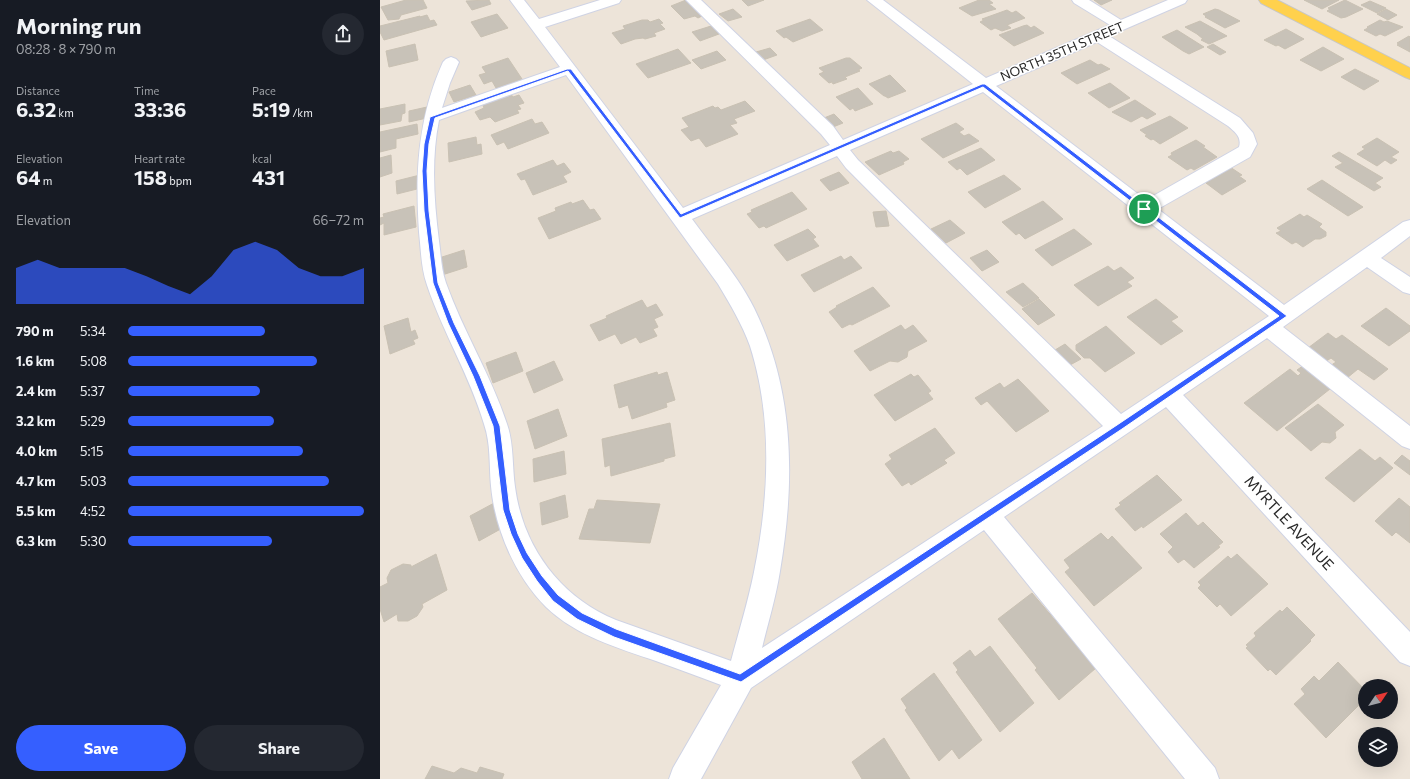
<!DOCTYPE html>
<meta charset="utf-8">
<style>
body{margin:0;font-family:Commissioner,sans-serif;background:#242831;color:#f1f3f6;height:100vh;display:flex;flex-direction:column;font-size:15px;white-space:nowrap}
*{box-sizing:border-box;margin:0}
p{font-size:13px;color:#9ea1a6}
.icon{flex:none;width:22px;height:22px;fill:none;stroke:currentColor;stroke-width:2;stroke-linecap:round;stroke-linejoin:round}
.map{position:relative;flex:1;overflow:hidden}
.sheet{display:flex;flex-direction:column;background:#171b24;width:380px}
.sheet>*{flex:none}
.needle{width:26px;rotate:55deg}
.buttons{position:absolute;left:978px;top:679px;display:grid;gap:8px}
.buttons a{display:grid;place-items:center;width:40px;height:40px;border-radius:50%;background:#171b24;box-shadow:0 4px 16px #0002;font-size:20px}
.pin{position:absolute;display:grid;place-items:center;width:34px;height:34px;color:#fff;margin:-17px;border:2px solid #fff;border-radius:50%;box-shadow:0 1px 4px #0007}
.round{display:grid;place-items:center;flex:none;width:42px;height:42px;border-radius:21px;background:#242831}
.overview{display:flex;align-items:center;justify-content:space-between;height:68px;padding:0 16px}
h1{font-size:22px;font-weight:700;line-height:30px}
.figures{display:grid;grid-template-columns:repeat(3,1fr);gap:6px;height:68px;padding:4px 16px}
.figures div{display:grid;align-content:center}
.figures b{font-size:20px;font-weight:700}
.figures small{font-size:11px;font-weight:400}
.figures p{font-size:11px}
.chart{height:112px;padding:8px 16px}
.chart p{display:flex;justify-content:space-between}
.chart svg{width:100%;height:72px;margin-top:4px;fill:#355fff;opacity:.7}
.action{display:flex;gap:8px;margin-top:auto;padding:8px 16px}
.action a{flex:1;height:46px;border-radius:24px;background:#355fff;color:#fff;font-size:16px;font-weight:700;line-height:46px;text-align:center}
.action a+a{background:#242831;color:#f1f3f6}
ul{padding:0 16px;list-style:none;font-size:13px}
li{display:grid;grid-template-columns:64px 48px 1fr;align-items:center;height:30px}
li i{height:10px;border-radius:5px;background:#355fff}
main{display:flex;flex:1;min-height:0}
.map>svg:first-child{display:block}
.building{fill:#c8c2b8;stroke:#c9c1b3}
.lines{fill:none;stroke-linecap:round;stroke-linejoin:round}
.minor-casing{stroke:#cfd3e4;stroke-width:2}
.major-casing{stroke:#c7c7c7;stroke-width:2}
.minor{fill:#fff;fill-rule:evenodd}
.major{fill:#ffd14d;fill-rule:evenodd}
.route{fill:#355fff;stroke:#fff;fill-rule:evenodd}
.labels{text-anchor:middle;stroke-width:3;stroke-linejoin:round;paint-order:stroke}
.far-street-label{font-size:13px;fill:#292929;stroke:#fff}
.street-label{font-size:15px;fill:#292929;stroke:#fff}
</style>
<main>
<section class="sheet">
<div class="overview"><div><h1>Morning run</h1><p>08:28 · 8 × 790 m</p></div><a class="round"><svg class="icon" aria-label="share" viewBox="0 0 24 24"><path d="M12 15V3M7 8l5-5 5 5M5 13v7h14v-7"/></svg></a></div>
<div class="figures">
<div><p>Distance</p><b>6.32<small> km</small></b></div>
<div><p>Time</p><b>33:36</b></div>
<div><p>Pace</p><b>5:19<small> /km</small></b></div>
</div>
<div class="figures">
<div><p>Elevation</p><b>64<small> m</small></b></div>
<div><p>Heart rate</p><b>158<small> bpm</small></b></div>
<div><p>kcal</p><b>431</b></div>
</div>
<div class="chart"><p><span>Elevation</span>66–72 m</p>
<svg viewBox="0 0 160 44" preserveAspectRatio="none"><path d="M0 44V22L10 17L20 22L30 22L40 22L50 22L60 27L70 33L80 38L90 27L100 11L110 6L120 11L130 22L140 27L150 27L160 22V44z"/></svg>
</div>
<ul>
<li><b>790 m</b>5:34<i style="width:58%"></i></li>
<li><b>1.6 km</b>5:08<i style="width:80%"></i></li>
<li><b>2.4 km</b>5:37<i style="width:56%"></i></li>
<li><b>3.2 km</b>5:29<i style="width:62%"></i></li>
<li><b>4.0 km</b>5:15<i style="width:74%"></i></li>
<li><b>4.7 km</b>5:03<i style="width:85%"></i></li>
<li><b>5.5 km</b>4:52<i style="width:100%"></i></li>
<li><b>6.3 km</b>5:30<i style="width:61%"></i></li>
</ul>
<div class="action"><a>Save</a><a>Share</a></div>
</section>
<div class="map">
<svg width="1030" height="779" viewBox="0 0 1030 779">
<rect width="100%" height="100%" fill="#ede4d9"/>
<!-- building -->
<path class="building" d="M26,0H43L47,8L21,15L19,19L8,20L1,7Z
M109,0L111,4L92,10L86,1Z
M306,0L322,16L318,18L315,16L304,19L291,6Z
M362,0H384L368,6Z
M599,0H609L613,3L609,4L616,9L592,16L579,8Z
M714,0H732L721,5Z
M924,0H959L942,9Z
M965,0L983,9L966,17L961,18L947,11L950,9L948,8Z
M990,1L1006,8L997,13L981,5Z
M353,9L362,17L348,21L339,14Z
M835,9L839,10L860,21L845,28L825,17L826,16L823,14Z
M1006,9L1017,15L1008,20L997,14Z
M627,10L632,13L636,11L645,18L627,25L631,28L622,31L615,28L611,30L600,22L604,20L602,19Z
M117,14L128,28L101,37L91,22Z
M47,15L50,21L54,20L57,25L4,40L0,32V26L40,16V17Z
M279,19L283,23L280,24L285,29L274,33L276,36L265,39L263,38L255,39L241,44L232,33L245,29L243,26L262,20H268L270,22Z
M430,19L443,30L413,42L406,37L404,38L396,31Z
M1000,20L1004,22L1007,21L1023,27L1005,36L1000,34L996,36L984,30L988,28L987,27Z
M820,21L847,36L829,44L821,40L823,39L817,34L805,27Z
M647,25L651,28L654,26L664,33L634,46L619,35L643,26Z
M331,26L339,34L320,41L312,32Z
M906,29L924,39L905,49L898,45L896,46L884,40Z
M797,30L824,47L809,54L803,51L782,37Z
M1029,36L1030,37V52L1017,45L1019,44L1017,43Z
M35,44L38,60L9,67L6,51Z
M833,44L846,52L840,55L827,47Z
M943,47L964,59L941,71L920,60Z
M390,48L397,55L383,60L376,52Z
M298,49L311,63L268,78L256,64Z
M337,51L346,60L321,69L312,60Z
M128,58L142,79L116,88L112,81L104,84L99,75L106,73L102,67Z
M466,58H470L482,68L478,70L480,71L465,77L467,79L453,84L452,82L449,83L439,74L444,72L439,68Z
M710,60L718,65L721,64L730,69L697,84L681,73Z
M975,69L999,81L984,90L961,77Z
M510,75L526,91L508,98L505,96H504L489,84Z
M730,83L750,98L729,108L708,93Z
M90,85L96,95L74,102L69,92Z
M478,88L493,104L475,111L473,108L470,110L456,97Z
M130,93L133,97L139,95L144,103L138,105L141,109L137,110L139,113L115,122L110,117L100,120L95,112L104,108L102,103Z
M755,100L776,114L767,119L762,116L751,122L732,112Z
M365,101L375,111L354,119L357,123L350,125L358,134L326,147L319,138L311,141L301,130L309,127L302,118L333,106L335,108L338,107L341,110Z
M25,104V113L22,114L21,121L0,125V109Z
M47,107V118L29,122V111Z
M454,114L463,123L453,127L444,118Z
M790,116L808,128L780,144L773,139L771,140L765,136L767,135L760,130Z
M152,119L155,124L162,122L169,133L128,149L124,142L117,145L111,135Z
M576,123L584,129L579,132L584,136L589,134L599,141L563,158L541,139Z
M37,124L38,134L16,139V148L0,152V132Z
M96,137L97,145L101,144L102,154L69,162L68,143Z
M997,138L1019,152L1011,157L1017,160L1011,164L1005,160L997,166L977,154L985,149L982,147Z
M816,140L825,146L823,147L837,157L814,170L811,168L807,170L788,157L792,155L791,153Z
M601,148L615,160L587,175L580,168L577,170L568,162Z
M511,151L513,153L519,151L529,159L523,162L524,164L499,175L485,162Z
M959,152L1003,178L995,183L1001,187L994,191L955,167L963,163L952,156Z
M11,155L12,173L0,177V158Z
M173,160L177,166L184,163L191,172L183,176L187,182L153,195L145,179L141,180L137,174Z
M850,167L862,175L859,176L866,181L842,195L826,183Z
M459,172L469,183L450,191L440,180Z
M40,175L41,188L17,194L16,181Z
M624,175L641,189L605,208L588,192Z
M942,180L983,207L968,216L927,189Z
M412,192L427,209L386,228L384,226L379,228L367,214L372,212L371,210Z
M203,200L210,210L214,209L221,219L169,239L158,218L176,211L175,208L191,202L192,204Z
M663,201L683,219L645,239L639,233L636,235L622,222Z
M34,206L36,227L4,235V223L0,225V218L4,217L3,214Z
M506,211L509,226L496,227L493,212Z
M920,214L924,217L927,215L942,224L939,227L946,232V236L940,239H935L923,247L916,242L912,244L896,233L901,231L897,228Z
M570,220L585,233L566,243L551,229Z
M428,229L436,237L433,239L439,246L407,261L394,245Z
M694,229L712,244L672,266L655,250Z
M84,250L87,267L62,275L59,258Z
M607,250L619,262L602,271L590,258Z
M461,256L464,260L471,256L482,268L434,292L421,275Z
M728,266L734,271L741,267L754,278L747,282L752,286L718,306L694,285Z
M643,283L659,298L643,307L626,292Z
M493,287L510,306L472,325L470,324L462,328L449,312L457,307L456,306Z
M659,299L675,315L658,325L642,309Z
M776,299L798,317L791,321L803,331L781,345L747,317Z
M262,300L267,308L276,304L283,315L274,319L278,327L273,329L277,336L260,343L256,337L241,344L235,334L219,341L210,325L227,318L226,316Z
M1006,308L1030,326V331L1009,346L981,326Z
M28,318L31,332L35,330L38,338L33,340L35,344L10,354L4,326Z
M521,325L525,330L533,325L547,341L528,351L527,357L518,362L510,361L490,371L474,351Z
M726,326L755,353L725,372L710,358H704L696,350V345Z
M948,333L956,339L962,335L1008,369L994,380L978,369L967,378L950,366L956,362L951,358L945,362L928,348Z
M685,344L701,359L690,365L675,350Z
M136,352L143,371L113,383L106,363Z
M174,361L183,380L154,393L146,373Z
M927,363L955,385L897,431L864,403L910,369L918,376L921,373L917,370Z
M277,372L278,375L287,372L295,400L286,403L287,407L252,419L248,405L239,408L234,385Z
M531,374L534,377L538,375L551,391L548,393L553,399L515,421L494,395Z
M638,379L669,411L636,432L607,401L601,405L595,398L620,383L624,388Z
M938,404L964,425L955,432L956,438L950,443L942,442L931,451L905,428Z
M178,409L187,436L155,449L147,421Z
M290,423L295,456L284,459V461L231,476L230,465L225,467L222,439Z
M555,428L575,453L564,460L567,463L531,485L529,482L522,486L505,464L512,459L509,455Z
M980,449L995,461L1000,457L1013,468L974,502L945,478Z
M184,451L186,474L154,482L153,459Z
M1022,455L1030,461V475L1014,463Z
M777,475L802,500L763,528L762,526L755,531L735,509L741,505L739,503Z
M185,495L188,517L162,525L160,503Z
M1019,498L1030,507V543L1016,532L1012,536L995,521Z
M217,500L280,504L270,543L199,539L209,509H214Z
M116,502L126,526L99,541L90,516Z
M806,513L818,526L823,522L843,542L838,546L840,547L814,568L804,559L798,563L788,552L793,547L780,534Z
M721,533L728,540L732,536L762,568L714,606L685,572L690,568L684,560Z
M56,554L67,590L42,604L43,607L37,616L28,621H18L17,614L4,622L0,609V587L8,583L7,578L11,570L23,564L31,565V567Z
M857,554L888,584L851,616L840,604L837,607L818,588L821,585L818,582L848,556L851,559Z
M652,593L716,668L679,700L655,670L657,668L618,619Z
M907,607L935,635L930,640L931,641L896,675L890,669L888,671L866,648L868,646L866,645L876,636L874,633L900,610L902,612Z
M610,646L654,703L620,732L576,672L578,670L573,663L590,650L595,657Z
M958,662L985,690V699L946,738L914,704L925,694L921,689L934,676L939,681Z
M554,673L602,740L579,759L572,749L559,761L525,710L527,708L521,699Z
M504,738L530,779H482L472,762Z
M52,766L74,773L81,768L97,773L100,767L124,774L122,779H45Z"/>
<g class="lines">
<defs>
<path id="minor" d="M130,0H144L159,19L220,0H241L239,3L165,27L303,208L450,145L441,134L306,0H321L453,126L463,140L593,84L487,0H503L606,78L730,25L694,3L692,0H709L741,20L788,0H807L805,3L729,36L860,118L873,133L877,144L870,157L778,209L904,305L1023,222L1030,220V236L1001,258L1030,277V294L1023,292L987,267L903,327L1030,426V449L1022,446L887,338L803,395L1030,632V666L1020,662L786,407L624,517L835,768L839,779H805L604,530L371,688L321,779H289L293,768L341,685C320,677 298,669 276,661C238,648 196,636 166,607C135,576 115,529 111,486C109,465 111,444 104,424C90,376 63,333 47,285C41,268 41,250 39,232C35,171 38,118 63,62L66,59L71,57L76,59L79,62L70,83L62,108L180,67ZM717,42L848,126C855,132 862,137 859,147L766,200L616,86ZM186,75L338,284C350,304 362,324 370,346C393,418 389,499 374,572C368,602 359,631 351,661L236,620C180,597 143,547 135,487C132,466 134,444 127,424C111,375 83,331 66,283C61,269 61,255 59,241C54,201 51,160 59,120ZM603,92L889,316L741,414L478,160L470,150ZM457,156L466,168L723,426L382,648C388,623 396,597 400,571C415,482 415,391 374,308C358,276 333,248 312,219Z"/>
<path id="major" d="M879,0H897L1030,68V79L1025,77L881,3Z"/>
</defs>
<!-- minor casing -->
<use href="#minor" class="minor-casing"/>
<!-- major casing -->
<use href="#major" class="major-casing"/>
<!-- minor -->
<use href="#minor" class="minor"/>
<!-- major -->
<use href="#major" class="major"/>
</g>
<!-- route -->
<path class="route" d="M187,69H191L301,214L602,84H605L907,316L742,429L361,682L234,637L197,619L173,601L157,581L142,558L131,534L123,510L113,426L93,376L68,323L53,283L44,211L42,171L44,144L50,117ZM188,71L300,218L603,87L899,316L737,425L360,674L236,629L202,613L178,595L162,576L147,553L138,534L130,510L120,426L100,376L74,323L58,283L49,211L47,171L49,144L55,118Z"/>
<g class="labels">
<!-- far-street labels -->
<g class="far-street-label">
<text transform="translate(682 51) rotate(-23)" y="5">NORTH 35TH STREET</text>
</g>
<!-- street labels -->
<g class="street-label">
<text transform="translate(909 523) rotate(47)" y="5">MYRTLE AVENUE</text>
</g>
</g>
</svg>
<div class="buttons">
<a><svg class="needle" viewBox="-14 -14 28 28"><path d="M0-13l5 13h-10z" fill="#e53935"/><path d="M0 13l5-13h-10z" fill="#9ea1a6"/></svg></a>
<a><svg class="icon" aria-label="layers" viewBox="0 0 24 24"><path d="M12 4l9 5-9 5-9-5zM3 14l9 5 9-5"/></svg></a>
</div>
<div class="pin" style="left:764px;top:209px;background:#1e9e55"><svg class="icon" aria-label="arrive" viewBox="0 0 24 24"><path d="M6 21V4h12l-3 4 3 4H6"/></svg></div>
</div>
</main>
